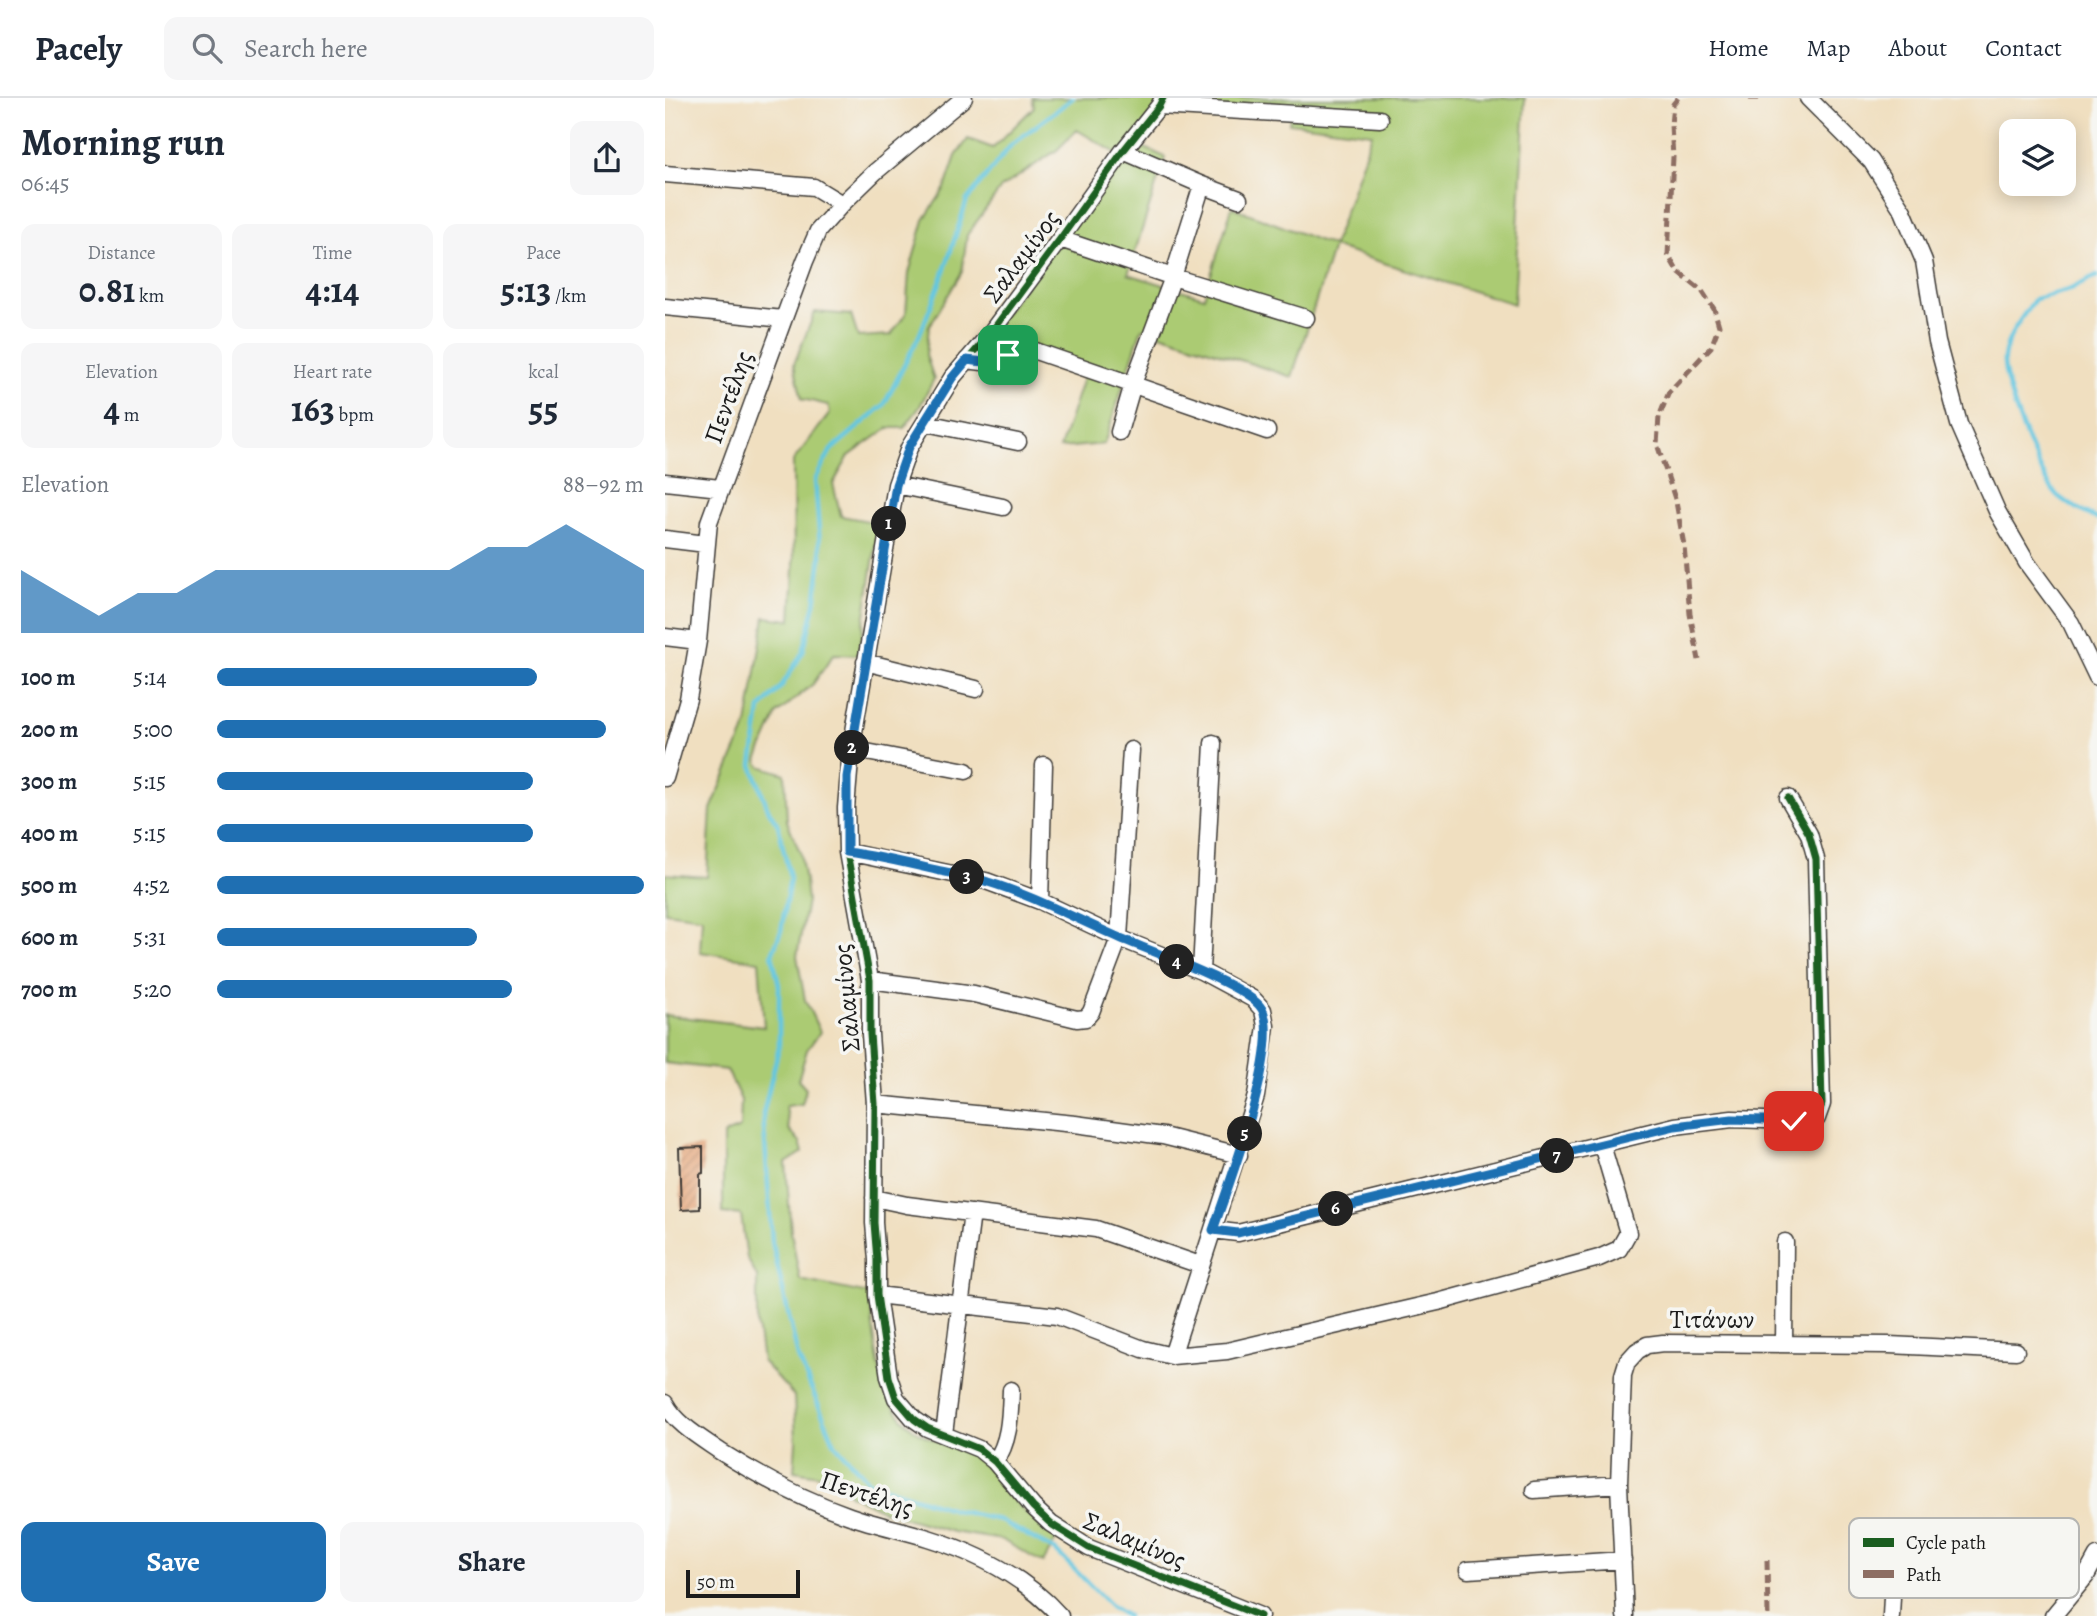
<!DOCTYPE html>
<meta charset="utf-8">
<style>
body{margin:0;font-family:Alegreya,serif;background:#f6f6f7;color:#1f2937;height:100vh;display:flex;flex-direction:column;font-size:26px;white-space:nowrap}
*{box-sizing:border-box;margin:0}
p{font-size:23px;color:#747a83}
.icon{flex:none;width:38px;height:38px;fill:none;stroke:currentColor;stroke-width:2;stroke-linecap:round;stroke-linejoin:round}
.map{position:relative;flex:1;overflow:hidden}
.side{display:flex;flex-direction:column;background:#fff;width:665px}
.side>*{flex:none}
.buttons{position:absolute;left:1334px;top:21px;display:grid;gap:14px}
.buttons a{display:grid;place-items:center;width:77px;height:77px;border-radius:14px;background:#fff;box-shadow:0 4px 18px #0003;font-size:35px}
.scale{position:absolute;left:21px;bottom:18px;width:114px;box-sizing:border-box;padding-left:7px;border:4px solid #1c1c1c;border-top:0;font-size:19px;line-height:24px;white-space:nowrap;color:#1c1c1c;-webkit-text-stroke:5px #f6f6f2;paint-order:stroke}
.pin{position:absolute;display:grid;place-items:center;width:60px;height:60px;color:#fff;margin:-30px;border-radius:14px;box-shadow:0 4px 10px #0006}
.km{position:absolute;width:35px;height:35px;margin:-18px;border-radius:50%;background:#222;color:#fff;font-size:19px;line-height:35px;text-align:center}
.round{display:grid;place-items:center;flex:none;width:74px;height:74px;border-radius:14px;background:#f6f6f7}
.summary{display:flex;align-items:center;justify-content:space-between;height:119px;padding:0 21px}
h1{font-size:38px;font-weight:700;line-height:52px}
.stats{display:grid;grid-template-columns:repeat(3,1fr);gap:10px;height:119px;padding:7px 21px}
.stats div{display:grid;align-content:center;border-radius:14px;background:#f6f6f7;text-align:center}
.stats b{font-size:35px;font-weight:700}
.stats small{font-size:19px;font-weight:400}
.stats p{font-size:19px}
.chart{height:196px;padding:14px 21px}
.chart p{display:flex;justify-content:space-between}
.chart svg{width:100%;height:126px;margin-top:7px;fill:#1f6fb2;opacity:.7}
.primary-button{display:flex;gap:14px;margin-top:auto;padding:14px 21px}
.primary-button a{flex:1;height:80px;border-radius:14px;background:#1f6fb2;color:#fff;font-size:28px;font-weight:700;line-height:80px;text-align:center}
.primary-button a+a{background:#f6f6f7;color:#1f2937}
ul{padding:0 21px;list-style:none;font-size:23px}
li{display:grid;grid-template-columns:112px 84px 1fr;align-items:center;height:52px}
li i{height:18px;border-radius:9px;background:#1f6fb2}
header{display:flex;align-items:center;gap:42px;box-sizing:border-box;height:98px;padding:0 35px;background:#fff;border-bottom:2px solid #e0e1e3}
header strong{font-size:33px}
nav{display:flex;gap:38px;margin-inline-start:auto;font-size:24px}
.search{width:490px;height:63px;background:#f6f6f7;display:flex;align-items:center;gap:18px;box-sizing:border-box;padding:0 24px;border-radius:14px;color:#747a83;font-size:26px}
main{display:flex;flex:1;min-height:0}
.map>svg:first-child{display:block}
.green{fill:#abcb73;stroke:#647448;stroke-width:2;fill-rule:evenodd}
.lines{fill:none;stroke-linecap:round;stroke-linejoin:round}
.stream{stroke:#62c6e0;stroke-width:4.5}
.building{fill:url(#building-hatch)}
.minor-casing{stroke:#3c3935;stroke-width:19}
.minor{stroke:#fff;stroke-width:16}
.quiet{stroke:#8d6e63;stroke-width:5;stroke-dasharray:10 5;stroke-linecap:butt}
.cycleway-casing{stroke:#f6f6f2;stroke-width:11}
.cycleway{stroke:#1b5e20;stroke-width:7}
.route-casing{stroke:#fff;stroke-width:14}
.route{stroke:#1f6fb2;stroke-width:9}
.labels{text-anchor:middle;stroke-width:7;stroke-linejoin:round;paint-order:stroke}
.street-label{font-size:26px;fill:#1c1c1c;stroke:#f6f6f2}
.key{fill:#f6f6f2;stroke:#b5b5b2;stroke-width:2}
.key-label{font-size:19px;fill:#1c1c1c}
</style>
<header>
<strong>Pacely</strong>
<div class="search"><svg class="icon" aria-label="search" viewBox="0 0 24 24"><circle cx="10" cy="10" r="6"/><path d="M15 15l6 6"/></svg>Search here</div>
<nav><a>Home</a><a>Map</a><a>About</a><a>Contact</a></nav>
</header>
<main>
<section class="side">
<div class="summary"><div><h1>Morning run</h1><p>06:45</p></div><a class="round"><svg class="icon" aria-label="share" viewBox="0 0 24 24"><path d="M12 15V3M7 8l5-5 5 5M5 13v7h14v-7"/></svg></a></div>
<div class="stats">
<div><p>Distance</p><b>0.81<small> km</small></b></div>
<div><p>Time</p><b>4:14</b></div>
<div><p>Pace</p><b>5:13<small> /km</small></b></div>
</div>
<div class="stats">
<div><p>Elevation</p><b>4<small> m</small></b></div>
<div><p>Heart rate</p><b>163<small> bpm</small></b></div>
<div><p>kcal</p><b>55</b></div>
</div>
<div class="chart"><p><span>Elevation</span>88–92 m</p>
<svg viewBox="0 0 160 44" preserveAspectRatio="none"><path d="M0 44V22L10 30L20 38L30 30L40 30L50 22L60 22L70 22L80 22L90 22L100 22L110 22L120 14L130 14L140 6L150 14L160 22V44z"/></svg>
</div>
<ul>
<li><b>100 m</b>5:14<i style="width:75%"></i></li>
<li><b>200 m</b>5:00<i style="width:91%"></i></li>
<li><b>300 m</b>5:15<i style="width:74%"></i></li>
<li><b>400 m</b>5:15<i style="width:74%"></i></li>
<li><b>500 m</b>4:52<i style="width:100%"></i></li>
<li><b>600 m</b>5:31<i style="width:61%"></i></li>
<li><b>700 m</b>5:20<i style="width:69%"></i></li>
</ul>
<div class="primary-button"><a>Save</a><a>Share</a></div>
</section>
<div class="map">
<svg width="1432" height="1518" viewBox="0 0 1432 1518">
<defs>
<pattern id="building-hatch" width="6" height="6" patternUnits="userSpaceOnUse" patternTransform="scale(1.75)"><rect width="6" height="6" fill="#e6a477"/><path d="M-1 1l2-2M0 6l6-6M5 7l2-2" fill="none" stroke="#ba8561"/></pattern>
</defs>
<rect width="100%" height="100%" fill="#f6f6f2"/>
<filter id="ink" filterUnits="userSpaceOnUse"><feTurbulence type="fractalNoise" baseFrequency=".0143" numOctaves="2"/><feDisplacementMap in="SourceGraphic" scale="14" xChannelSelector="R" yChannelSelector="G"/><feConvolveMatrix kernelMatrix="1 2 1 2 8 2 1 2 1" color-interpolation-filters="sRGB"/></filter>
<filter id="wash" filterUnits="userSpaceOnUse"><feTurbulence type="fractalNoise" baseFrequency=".00686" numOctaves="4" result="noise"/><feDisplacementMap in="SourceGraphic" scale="28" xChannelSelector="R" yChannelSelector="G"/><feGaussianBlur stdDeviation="1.57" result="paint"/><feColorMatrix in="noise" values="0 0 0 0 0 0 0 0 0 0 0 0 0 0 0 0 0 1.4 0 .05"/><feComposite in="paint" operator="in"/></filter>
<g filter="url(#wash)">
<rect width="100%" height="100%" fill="#f0dfc0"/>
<!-- green -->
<path class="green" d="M367,0H860L849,206L668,149L627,279L477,230L439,346L395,350L421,271L390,261L313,251L456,58L412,32L392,52L336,90L302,137L297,174L264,229L261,257L269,281L254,310L239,330H223L184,358L168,386L176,418L214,425L194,557L169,556L148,586L112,616L92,662L95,668L120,676L122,723L135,754L140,783L142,803L132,858L140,902L155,934L142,952L133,982L141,991L137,1006L121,1008L124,1031L135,1044L138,1054L121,1065L126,1134L135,1182L204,1196C211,1243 209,1305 253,1334C271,1346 295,1346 312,1359C332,1373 341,1395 358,1412C368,1421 382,1428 394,1436L378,1465L337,1442L288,1434L224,1415L186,1397L166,1379L129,1373L131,1344L129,1298L97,1263L92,1227V1179L82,1160L76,1117L58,1115V1039L62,1035L75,1030L76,1002L62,972L0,965V917L99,929L94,863L35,854L37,819L0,814V776L42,779L46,711L82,627L100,519L126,522L129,471L128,363L165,315L163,307L137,301L129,266L150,214L186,217L193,239L226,237L241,215L244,175L259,122L280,90L291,58L303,41L328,50L369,9ZM627,10L624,25L707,35L668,148L567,109L539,199L463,176L500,59L471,46L504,14Z"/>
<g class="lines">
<!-- stream -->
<path class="stream" d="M408,0L347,46L302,102L278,177L254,238L219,307L166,352L150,382L156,459L150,506L138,554L116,589L95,611L87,667L103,711L113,727L125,780L116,833L107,856L114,887V949L98,1016L107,1144L133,1259L170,1346L205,1385L290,1412L334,1422L391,1453L447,1509L462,1518
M1432,178L1404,192L1370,201C1358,218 1342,237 1339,259C1336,283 1376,384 1394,399C1405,408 1420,414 1432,421"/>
</g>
<g id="blocks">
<!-- building -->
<path class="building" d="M38,1049V1075L35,1076V1111L16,1112L14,1050Z"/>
</g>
</g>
<g filter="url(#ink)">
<use href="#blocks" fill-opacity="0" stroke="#3c3935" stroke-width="2"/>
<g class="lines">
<defs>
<path id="minor" d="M498,0L494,8L458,53L395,141L324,237L287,280L244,350L231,387L186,651L181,710L182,754L205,882V936L210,1006L209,1125L212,1162V1197L224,1279L231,1300L249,1321L262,1330L314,1351L330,1364L368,1409L386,1426L424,1450L595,1518
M1143,0L1206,63L1238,113L1259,163L1272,244L1294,326L1332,413L1362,465L1406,525L1432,579
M494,8L715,21
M458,53L537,87L574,101
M0,76L149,89L177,106
M395,141L508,179L641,220
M0,209L118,221
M324,237L602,333
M302,262C325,265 337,269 349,245
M261,325L353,344
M454,334L468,286L508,179L537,87
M0,384L55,390
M231,387L338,409
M0,441L41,446
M0,539L33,543
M200,564L311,591
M186,651L301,673
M0,680L23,601L33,543L44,424L140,163L153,133L177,106L210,74L299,0
M182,754L321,783L375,803L454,840L536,873L588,901L598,912L601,928L591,998L507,1258
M375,803L379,667
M536,873L548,645
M205,882L309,896L412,921L421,920L426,914L454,840L466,652
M210,1006L410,1026L498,1038L574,1057
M209,1100L242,1107L431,1131L535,1167
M548,1132L573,1135L1010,1028L1067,1021L1129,1023L1152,1020L1157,1006L1151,761L1144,736L1123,700
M212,1197L392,1218L478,1251L507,1258L562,1253L621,1239L773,1204L934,1160L954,1151L963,1135L937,1047
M1119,1246L1120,1144
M0,1305C12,1327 36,1340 56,1354C97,1380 139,1402 185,1418C211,1427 237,1432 263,1440C312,1455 360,1479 395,1518
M279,1336L307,1115
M330,1364C345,1343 345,1317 346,1292
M869,1392L954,1386
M803,1472L958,1462
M960,1518L954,1386L958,1277L962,1264L972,1253L982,1247L998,1245L1224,1247L1351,1253
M1226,1518L1229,1460
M1388,1518L1421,1478L1432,1458"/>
</defs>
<!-- minor casing -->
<use href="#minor" class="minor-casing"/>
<!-- minor -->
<use href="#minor" class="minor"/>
<!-- quiet -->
<path class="quiet" d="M1013,0L1008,6L1006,27L1008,59L1003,157L1013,174L1037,193L1049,211L1054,228L1046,249L1004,294L994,319L992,346L1011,404L1019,447L1025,516L1034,562
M1084,0H1094
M1102,1462L1103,1518"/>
<defs>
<path id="cycleway" d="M498,0L494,8L458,53L395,141L324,237L287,280L244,350L231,387L186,651L181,710L182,754L205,882V936L210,1006L209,1125L212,1162V1197L224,1279L231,1300L249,1321L262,1330L314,1351L330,1364L368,1409L386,1426L424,1450L595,1518
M548,1132L573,1135L1010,1028L1067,1021L1129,1023L1152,1020L1157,1006L1151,761L1144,736L1123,700"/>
</defs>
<!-- cycleway casing -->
<use href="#cycleway" class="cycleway-casing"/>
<!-- cycleway -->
<use href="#cycleway" class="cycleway"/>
</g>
</g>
<g class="lines" filter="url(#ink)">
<defs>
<path id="route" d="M343,257C330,267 317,264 302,262L287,280L244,349L231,387L182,679V754C212,758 241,765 271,772C288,776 306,778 323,784C369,798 411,821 455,840C483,852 584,888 597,911C617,947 562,1092 548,1132L573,1135L1010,1028L1067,1021L1129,1023"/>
</defs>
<!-- route casing -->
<use href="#route" class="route-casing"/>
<!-- route -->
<use href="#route" class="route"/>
</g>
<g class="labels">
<!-- street labels -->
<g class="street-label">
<text transform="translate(356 158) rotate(-53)" y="9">Σαλαμίνος</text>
<text transform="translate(63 299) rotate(-70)" y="9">Πεντέλης</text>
<text transform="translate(181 900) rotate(-95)" y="9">Σαλαμίνος</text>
<text x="1047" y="1230">Τιτάνων</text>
<text transform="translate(202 1395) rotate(18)" y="9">Πεντέλης</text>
<text transform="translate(470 1442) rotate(23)" y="9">Σαλαμίνος</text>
</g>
</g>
<!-- legend -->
<rect x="1184" y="1420" width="230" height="80" rx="10" class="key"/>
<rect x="1198" y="1440" width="31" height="9" fill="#1b5e20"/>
<rect x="1198" y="1472" width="31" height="8" fill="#8d6e63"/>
<g class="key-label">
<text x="1241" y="1451">Cycle path</text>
<text x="1241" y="1483">Path</text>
</g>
</svg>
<div class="buttons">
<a><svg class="icon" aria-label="layers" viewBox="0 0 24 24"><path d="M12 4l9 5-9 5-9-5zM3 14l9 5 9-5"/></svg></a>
</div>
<div class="scale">50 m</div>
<div class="pin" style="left:343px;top:257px;background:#1e9e55"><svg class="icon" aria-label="arrive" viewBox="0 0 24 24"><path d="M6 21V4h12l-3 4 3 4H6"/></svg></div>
<div class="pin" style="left:1129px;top:1023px;background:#d93025"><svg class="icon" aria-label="check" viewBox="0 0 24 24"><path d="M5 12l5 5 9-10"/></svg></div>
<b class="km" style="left:224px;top:426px">1</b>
<b class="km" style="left:187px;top:650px">2</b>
<b class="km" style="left:302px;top:779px">3</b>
<b class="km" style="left:512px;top:864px">4</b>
<b class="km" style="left:580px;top:1036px">5</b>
<b class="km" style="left:671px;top:1111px">6</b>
<b class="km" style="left:892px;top:1058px">7</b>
</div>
</main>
